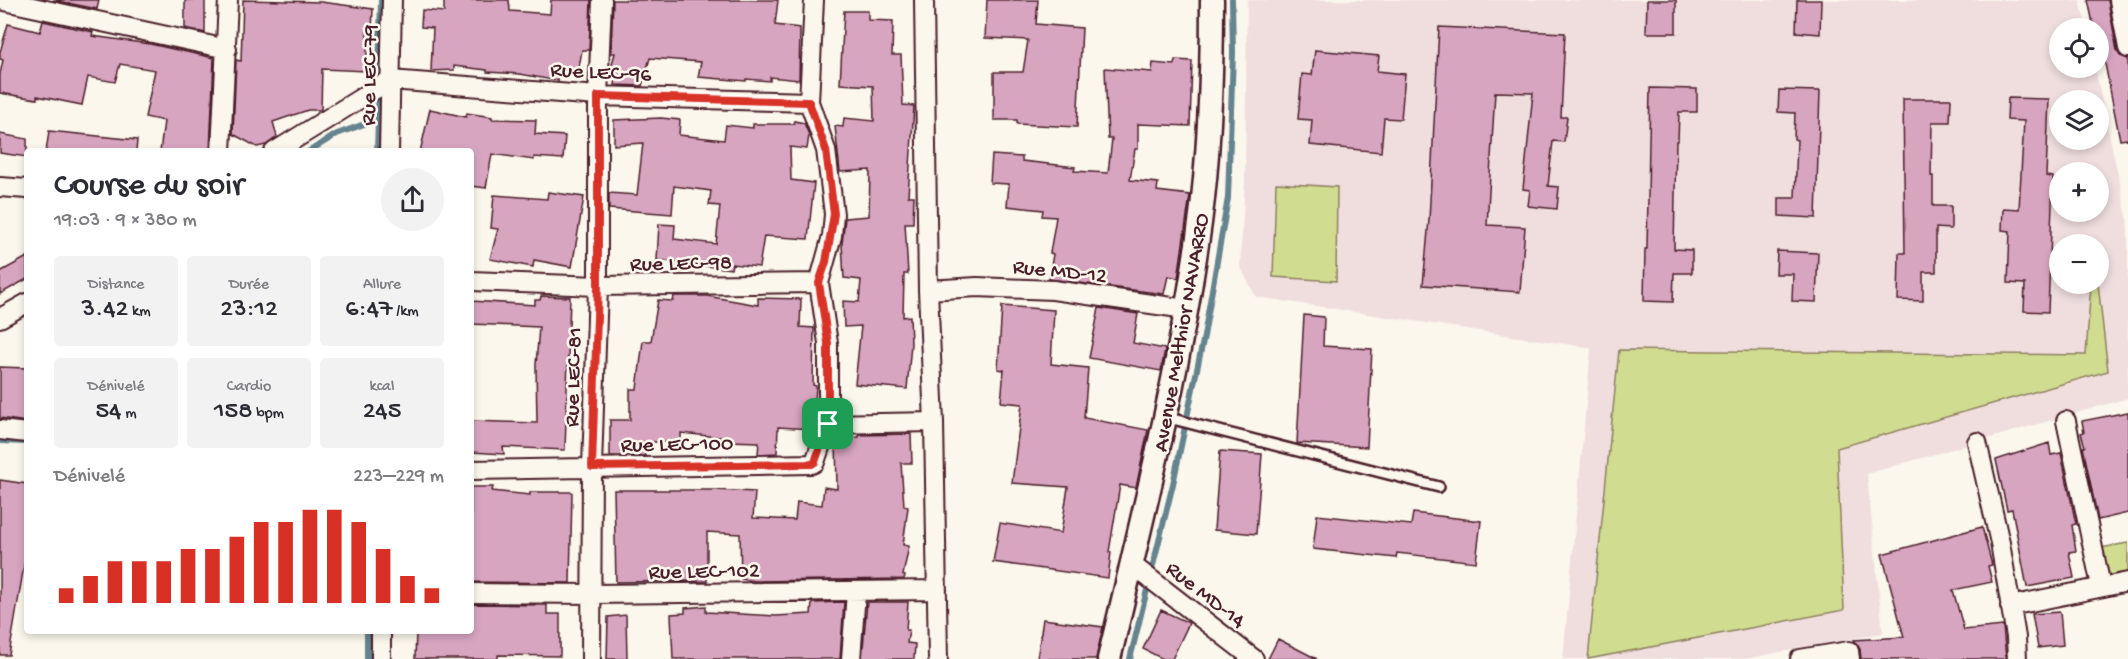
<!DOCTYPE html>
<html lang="fr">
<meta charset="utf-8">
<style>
body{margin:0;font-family:"Gochi Hand",sans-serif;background:#f2f2f3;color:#2b2b33;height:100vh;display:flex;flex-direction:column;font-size:22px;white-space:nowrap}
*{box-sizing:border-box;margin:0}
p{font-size:20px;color:#7c7c81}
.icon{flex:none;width:33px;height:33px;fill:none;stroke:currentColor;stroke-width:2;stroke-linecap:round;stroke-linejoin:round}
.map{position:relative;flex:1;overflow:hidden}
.panel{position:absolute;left:24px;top:148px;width:450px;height:486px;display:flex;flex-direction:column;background:#fff;border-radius:6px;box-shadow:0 3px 9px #0003}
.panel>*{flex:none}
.controls{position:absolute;left:2049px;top:18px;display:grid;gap:12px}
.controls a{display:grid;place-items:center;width:60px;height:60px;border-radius:50%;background:#fff;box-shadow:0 3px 9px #0003;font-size:30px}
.pin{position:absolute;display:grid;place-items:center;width:51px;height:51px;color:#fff;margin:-26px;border-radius:12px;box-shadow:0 3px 9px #0006}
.round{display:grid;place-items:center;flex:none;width:63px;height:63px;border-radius:32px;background:#f2f2f3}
.head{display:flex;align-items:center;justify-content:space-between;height:102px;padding:0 30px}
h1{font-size:33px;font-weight:600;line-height:45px}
.figures{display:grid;grid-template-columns:repeat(3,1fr);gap:9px;height:102px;padding:6px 30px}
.figures div{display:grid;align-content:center;border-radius:6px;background:#f2f2f3;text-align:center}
.figures b{font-size:26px;font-weight:600}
.figures small{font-size:16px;font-weight:400}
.figures p{font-size:16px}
.chart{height:168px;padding:12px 30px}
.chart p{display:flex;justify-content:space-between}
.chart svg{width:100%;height:108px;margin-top:6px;stroke:#d93025;stroke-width:6}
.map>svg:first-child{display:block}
.built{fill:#f0dedf;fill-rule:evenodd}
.green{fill:#d0dd90;stroke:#8d7e5e;stroke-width:1.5}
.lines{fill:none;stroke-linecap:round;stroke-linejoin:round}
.stream{stroke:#65848f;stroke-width:6}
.building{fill:#d8a5c0;stroke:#4a1f2b;stroke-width:1.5}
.service-casing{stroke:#4a1f2b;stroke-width:14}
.minor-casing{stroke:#4a1f2b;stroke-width:22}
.tertiary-casing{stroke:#4a1f2b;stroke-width:27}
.service{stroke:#fbf7ec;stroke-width:9}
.minor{stroke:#fbf7ec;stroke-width:18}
.tertiary{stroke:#fbf7ec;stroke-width:22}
.route-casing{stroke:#fff;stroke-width:12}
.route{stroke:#d93025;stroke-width:8}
.labels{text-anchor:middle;stroke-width:5;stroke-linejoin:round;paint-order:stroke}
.street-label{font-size:22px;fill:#4a1f2b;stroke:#fbf7ec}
</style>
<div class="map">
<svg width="2128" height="659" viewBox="0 0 2128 659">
<rect width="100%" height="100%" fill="#fbf7ec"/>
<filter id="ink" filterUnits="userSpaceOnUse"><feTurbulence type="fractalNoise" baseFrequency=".0167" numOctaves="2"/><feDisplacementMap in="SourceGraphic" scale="12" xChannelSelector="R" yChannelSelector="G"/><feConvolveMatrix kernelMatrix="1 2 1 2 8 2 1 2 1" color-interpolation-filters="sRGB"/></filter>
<g filter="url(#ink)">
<!-- built -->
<path class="built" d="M1247,0H2080L2086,28H2060V68H2095L2128,221V398L1867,474L1883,633L1745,659H1563L1591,348L1256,297L1240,266L1245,181ZM2060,100H2098V140H2060ZM2060,172H2098V212H2060ZM2060,244H2098V284H2060Z"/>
<!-- green -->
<path class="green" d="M1276,183L1337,187L1336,281L1273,277Z
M2091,284H2098L2108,371L1837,448L1844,610L1588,659L1619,350L2086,355Z
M2128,543V577L2107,581L2100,548Z"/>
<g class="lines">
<!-- stream -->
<path class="stream" d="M378,119L381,0
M308,152L337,134L378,119L377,152
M0,441L27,442
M367,659V632
M1130,659L1173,484L1204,336L1228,198L1233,53L1232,0"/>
</g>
<!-- building -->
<path class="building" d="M53,0H99L97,9Z
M185,0H205V33L185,28Z
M243,0L321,2L373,9L372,31L367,30V71L322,69L321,110H308L273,122L277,137L266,145L257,147L233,134L236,60L241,61Z
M444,0H509L510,11L550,14L551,0H591L589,50H582L578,73L560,70L558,81L520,74L487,72V70L454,66V70L431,71L433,28L421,27L422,10L444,12Z
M613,0H778L775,25L800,28L799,80L770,77V81L746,79V81L698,77L701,62L650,58L642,86L615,85L617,70L611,68L615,53H611Z
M987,0H1038L1036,24L1082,28L1077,127L1017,124V120H994V72H1023L1028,40L985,38Z
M1647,0H1676V33H1646Z
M1797,0H1821L1820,34L1796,32Z
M2088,0H2108L2117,51L2120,56L2128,59V139L2120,140L2098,28H2094Z
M844,11H868V20L893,21L892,55H901L903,105L914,106L908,196H914L913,223H905L908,274H904L903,317L910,316L911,344L907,389L855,384L861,326L844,327L843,301L859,302L861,280L844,278L842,244L845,218L869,216L870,170L840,172L835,126L843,127L844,118L874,121L873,86L840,84Z
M43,21L93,32L92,36L150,44L214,58L210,152H160L164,121L145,117L155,70L120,64L115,82L88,77L82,105L37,96V99L0,93V74L3,60L0,59V52L8,24L40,32Z
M1439,27L1565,33L1561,117H1567L1564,142L1553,141L1548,186L1559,187L1557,209L1528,206L1530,190L1523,189L1533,93L1495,92L1487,225L1525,227L1520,292L1423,285L1429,220Z
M1315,50L1379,56L1377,71L1405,74L1401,119L1384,118L1381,152L1310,145L1312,120L1298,119L1302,74L1312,75Z
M1175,60L1192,61L1190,126L1138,124V149H1135L1130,180L1158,183L1157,191L1190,195L1178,278L1168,276L1164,294L1049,279L1053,254L1050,253L1056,217L1042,216L1043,210L1007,206L1009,184L990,183L992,155L1022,157V161L1075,167L1074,171L1108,173L1112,139H1108L1105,68L1152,72L1153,63L1174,65Z
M1650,88L1697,89V112H1679L1678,141H1676L1674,249L1692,250V273H1674L1673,302L1644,301L1645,249H1647Z
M1779,90L1820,91L1816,218L1779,216V198H1795L1797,140L1794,139L1795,113L1778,112Z
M2008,98L2049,99L2046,176L2053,177L2048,312L2024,311L2025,284L2008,283L2010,231L2002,230L2003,208L2019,209L2024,121L2007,120Z
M1903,99H1951L1950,122H1932L1931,176H1933V206H1951V229L1936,228V272H1923V301L1898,300L1899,253H1905Z
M430,109L466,117L467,113L492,117V119L536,120L535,134L565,136L563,159L534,157V160L492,154L486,188L471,186V152H420Z
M661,118L680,120L679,135L724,140L726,125L753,128V124H794V121L804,123L809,135L807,149L790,147L791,180L814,183L808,239L764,236L759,267L732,264L731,269L657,260L659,224L675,225L674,239L716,244L720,206L709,205L711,191L674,186L672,214L609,209V193L637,195L643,143L614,145V120Z
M49,131L137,140L136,152H46Z
M0,134L27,139V157L0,153Z
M548,192L584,197L572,267L534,260L533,267L490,259L498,229L491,228L494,195L547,199Z
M1777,251L1818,253L1816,302L1792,301L1793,274H1776Z
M27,257V279L0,294V272Z
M541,296L570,297L565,450L503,447L504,454L471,452V421L537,423L536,365L539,327L471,324V301L535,305V300H540Z
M674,296H707L758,305V298L801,299L800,327L814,328L813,385L816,386L813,429L778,427L777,453L758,454L759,442L728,441V438L681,433V442H644L645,456H610V420H630V389H637L643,341H651L658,300L673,301Z
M1002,306L1054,310L1051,364L1088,368L1084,418L1148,430L1136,488L1120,485L1109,552H1111L1108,578L993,562L1000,523L1061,533L1068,487L1012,483L1022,404L1001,402L1004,370L998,369Z
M1099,308L1138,314L1133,343L1165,349L1161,371L1089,358Z
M1304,315L1324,317L1323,346L1372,349L1367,447L1297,443Z
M0,367L27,368L26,422L0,418Z
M2128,412V513L2098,520L2083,447H2085L2081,433L2084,432L2082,421Z
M911,434L912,463H901L904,506L908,507L903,545L909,546L903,575L905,576L904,579L755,581L741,579L740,534L707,532V581L616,582L614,490H714L755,492L753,518L795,520L797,502L822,505L824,487L837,489L836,438L859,437V435Z
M2049,443L2051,455L2061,453L2076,524L2072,525L2076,551L2069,552L2074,578L2027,587L2012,509L2007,510L1996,460Z
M1220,451L1262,454L1256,534L1214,530Z
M0,480L27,484V548L9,655H0Z
M471,487H493L492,491L530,495V492H572L570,583L471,582Z
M1413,513L1481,521L1476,562L1397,553L1396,558L1313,549L1317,515L1411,525Z
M1982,527L1992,565L1988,566L1992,582L1953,590L1964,630L2003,626L2006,659H1861L1860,649L1854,640L1904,637L1882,554Z
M844,602L840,659H673L671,614L685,613V608L706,606V612L776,616L811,614L812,603Z
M867,602H908L906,630H909L907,643L915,644L914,659H862Z
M471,604L547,605V614H560V656L498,655V659H415L416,632H471Z
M1161,610L1189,623L1172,659H1163L1143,649Z
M2060,612L2063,645L2038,648L2032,614Z
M626,615L627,659H607L608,617Z
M1043,619L1103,627L1096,659H1037Z
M1278,639L1317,659H1268Z"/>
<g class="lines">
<defs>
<path id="service" d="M1165,417L1439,487"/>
<path id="minor" d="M0,0L227,49
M924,0L928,290L934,422L938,659
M2119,0L2128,48
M221,152L228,0
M274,152L390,80L598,96L809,102
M389,152L392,0
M0,187L27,189
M471,281L598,286L819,283
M928,290L977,287L1053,290L1186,309
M0,318L27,303
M2066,421L2101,586
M828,424L934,422
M0,430L27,433
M1977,442L2000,543L2016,637L2017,659
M471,470L812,464L815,462L828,424V343L819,283L832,236L834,214L826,150L809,102L814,0
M1131,564L1254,659
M471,593L592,594L937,590
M2010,606L2128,582
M381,659V632
M591,659L592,467L598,286V96L602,0
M851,659L856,592
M1800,659L1849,651L1850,659"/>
<path id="tertiary" d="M1109,659C1143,515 1180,370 1200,223C1210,150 1212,74 1212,0"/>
</defs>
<!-- service casing -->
<use href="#service" class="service-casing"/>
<!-- minor casing -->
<use href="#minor" class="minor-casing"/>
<!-- tertiary casing -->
<use href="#tertiary" class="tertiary-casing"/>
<!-- service -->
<use href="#service" class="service"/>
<!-- minor -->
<use href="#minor" class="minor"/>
<!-- tertiary -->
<use href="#tertiary" class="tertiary"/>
</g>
</g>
<g class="lines" filter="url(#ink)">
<defs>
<path id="route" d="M598,96L809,102L826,150L834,214L826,262L819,283L828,343V424L815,462L812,464L592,467L598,286Z"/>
</defs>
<!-- route casing -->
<use href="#route" class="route-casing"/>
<!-- route -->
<use href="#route" class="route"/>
</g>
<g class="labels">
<!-- street labels -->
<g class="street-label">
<text transform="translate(601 70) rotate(3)" y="8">Rue LEC-96</text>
<text transform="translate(367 75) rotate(-89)" y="8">Rue LEC-79</text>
<text transform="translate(681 261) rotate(-1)" y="8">Rue LEC-98</text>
<text transform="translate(1060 269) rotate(6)" y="8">Rue MD-12</text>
<text transform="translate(1179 332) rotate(-80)" y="8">Avenue Melthior NAVARRO</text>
<text transform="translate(571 377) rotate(-88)" y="8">Rue LEC-81</text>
<text transform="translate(677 442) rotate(-1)" y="8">Rue LEC-100</text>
<text transform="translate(704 569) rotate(-1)" y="8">Rue LEC-102</text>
<text transform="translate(1207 593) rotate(38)" y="8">Rue MD-14</text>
</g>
</g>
</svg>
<div class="controls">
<a><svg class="icon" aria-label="locate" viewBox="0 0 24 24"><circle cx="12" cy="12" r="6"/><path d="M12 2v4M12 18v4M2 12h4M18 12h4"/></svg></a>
<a><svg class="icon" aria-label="layers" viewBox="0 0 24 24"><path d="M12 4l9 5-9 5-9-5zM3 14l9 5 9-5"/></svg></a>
<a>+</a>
<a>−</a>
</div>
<div class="pin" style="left:828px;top:424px;background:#1e9e55"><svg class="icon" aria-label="arrive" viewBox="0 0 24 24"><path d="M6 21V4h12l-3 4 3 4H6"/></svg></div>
<section class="panel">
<div class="head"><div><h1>Course du soir</h1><p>19:03 · 9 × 380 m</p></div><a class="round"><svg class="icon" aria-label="share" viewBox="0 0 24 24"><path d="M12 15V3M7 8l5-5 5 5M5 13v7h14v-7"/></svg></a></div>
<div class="figures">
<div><p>Distance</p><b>3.42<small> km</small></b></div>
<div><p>Durée</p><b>23:12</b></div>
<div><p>Allure</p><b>6:47<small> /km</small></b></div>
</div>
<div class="figures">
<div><p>Dénivelé</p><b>54<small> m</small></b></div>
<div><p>Cardio</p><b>158<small> bpm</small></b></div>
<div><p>kcal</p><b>245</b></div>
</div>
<div class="chart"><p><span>Dénivelé</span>223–229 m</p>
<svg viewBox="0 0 160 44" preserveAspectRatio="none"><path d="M5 44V38M15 44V33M25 44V27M35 44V27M45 44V27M55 44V22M65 44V22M75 44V17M85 44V11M95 44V11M105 44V6M115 44V6M125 44V11M135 44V22M145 44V33M155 44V38"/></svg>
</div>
</section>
</div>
